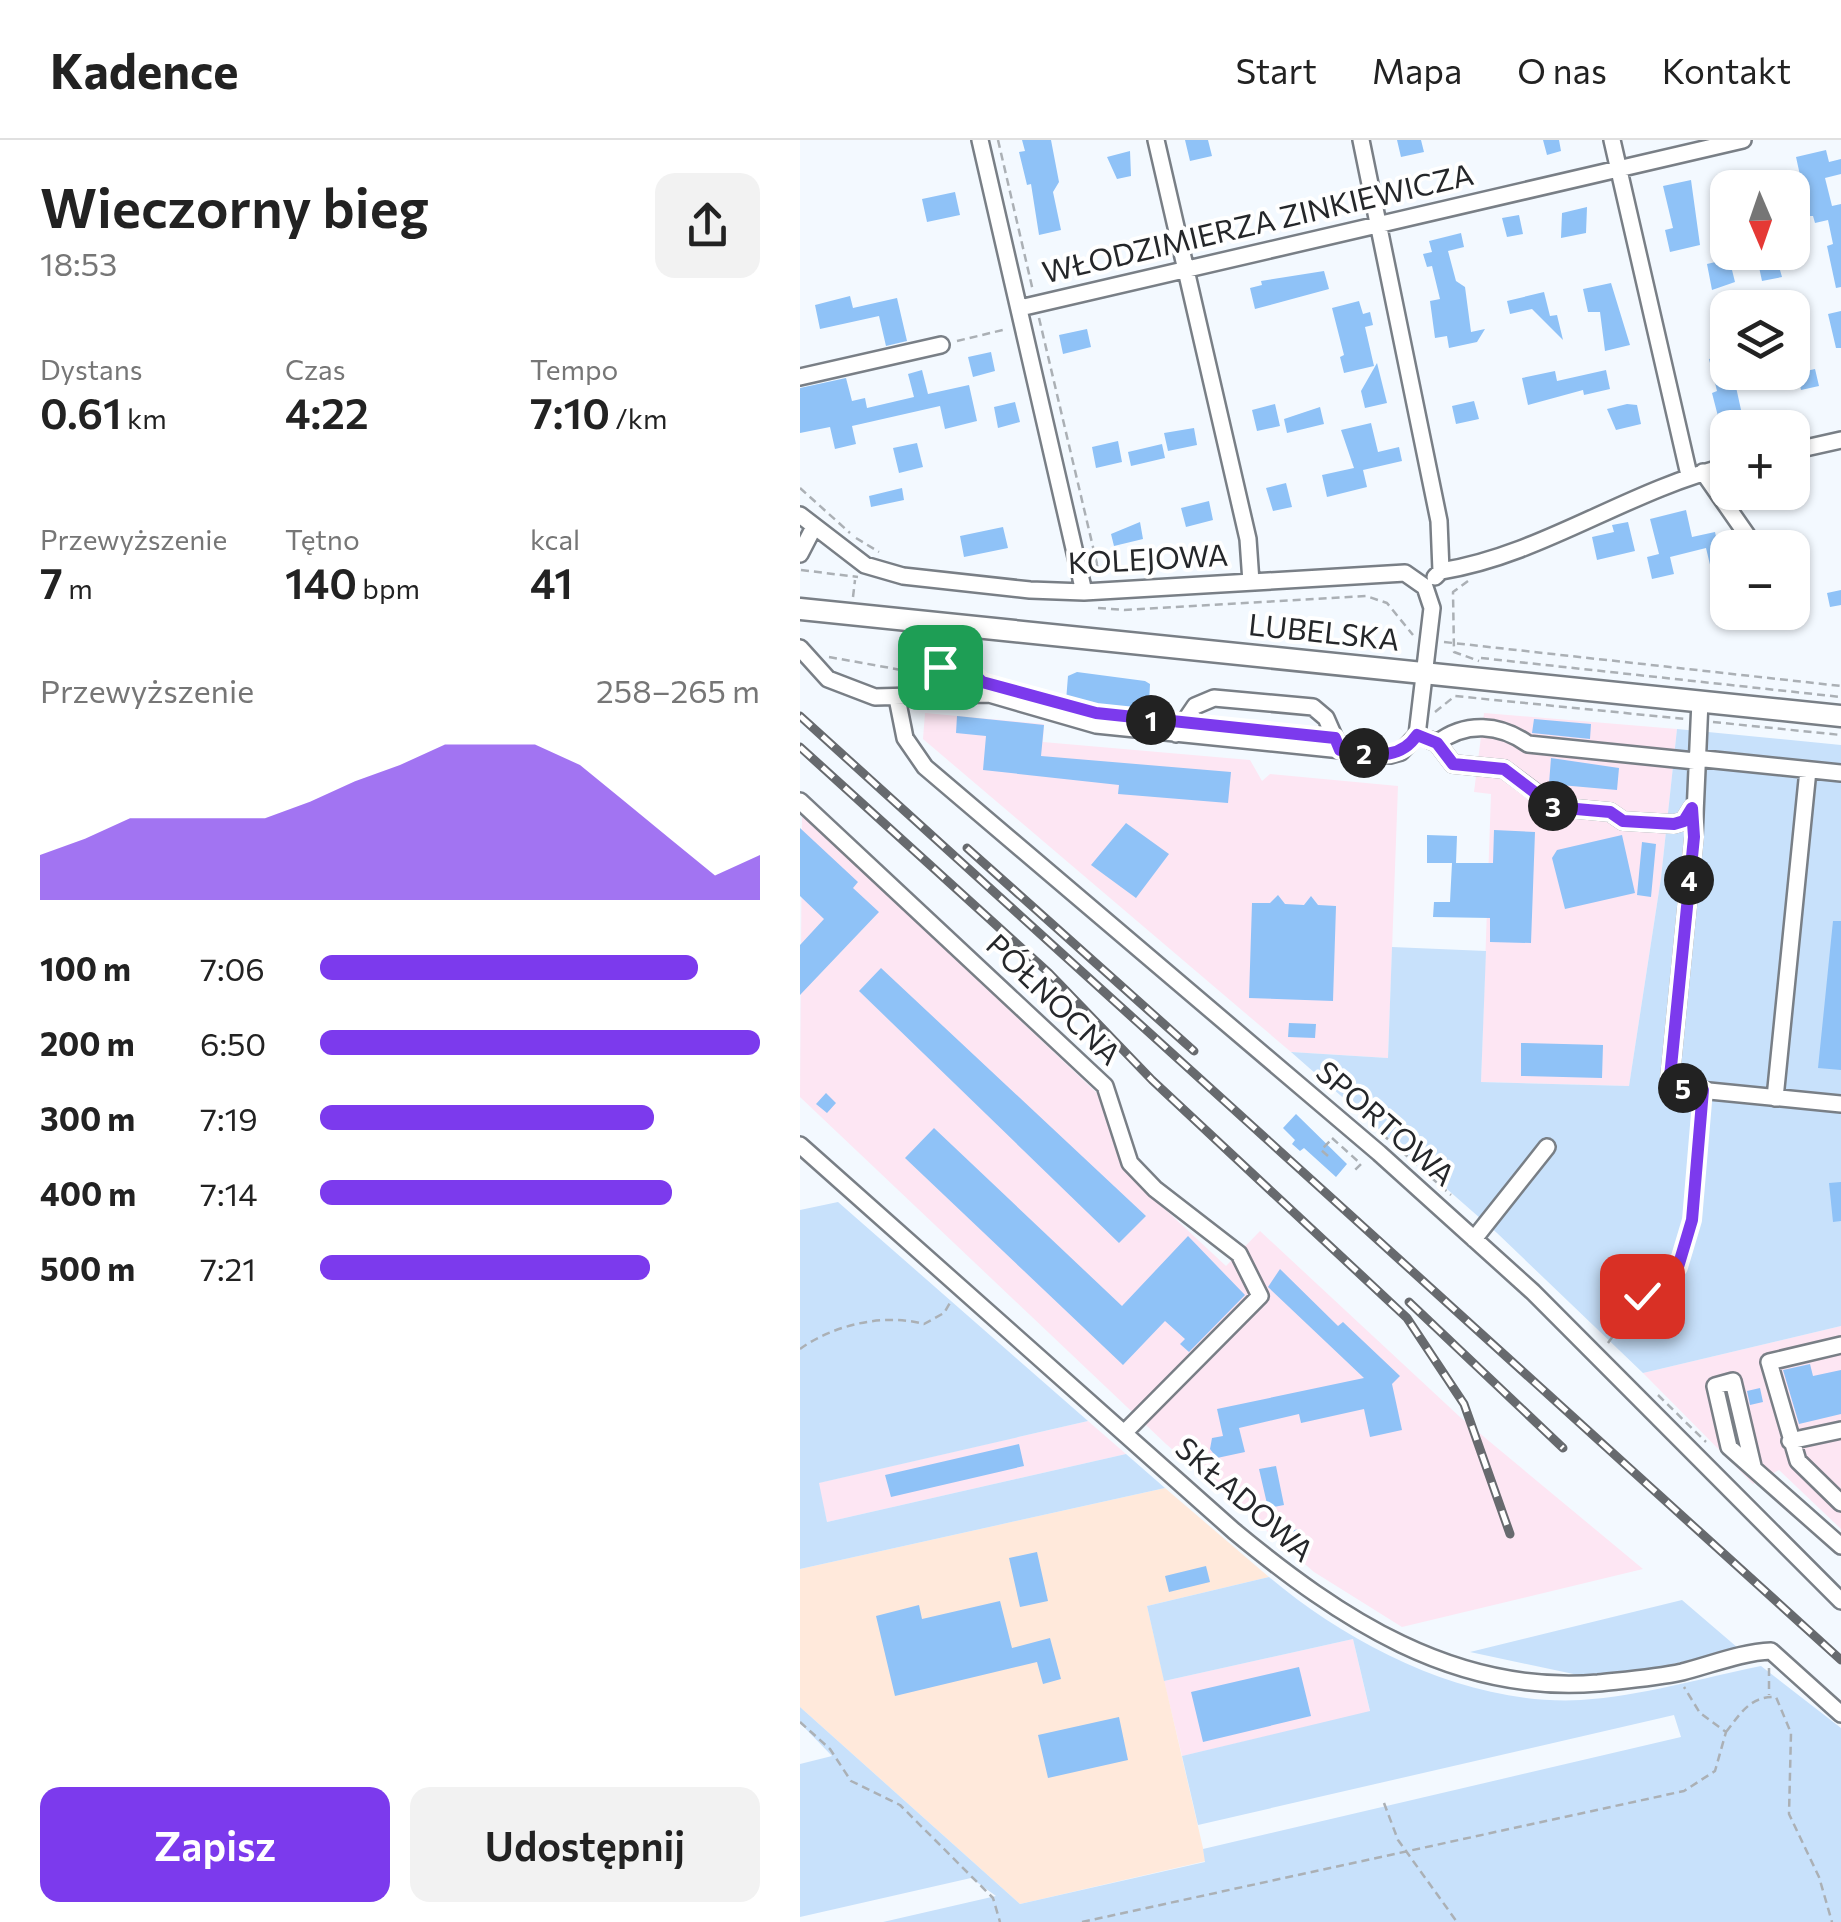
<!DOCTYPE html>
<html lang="pl">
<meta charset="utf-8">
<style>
body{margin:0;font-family:Commissioner,sans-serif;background:#f2f2f2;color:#222;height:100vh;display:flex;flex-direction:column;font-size:38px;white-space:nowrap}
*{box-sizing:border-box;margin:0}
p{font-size:32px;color:#767676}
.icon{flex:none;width:55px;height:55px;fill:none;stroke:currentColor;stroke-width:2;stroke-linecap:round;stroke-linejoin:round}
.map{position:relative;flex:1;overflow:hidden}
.drawer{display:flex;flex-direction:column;background:#fff;width:800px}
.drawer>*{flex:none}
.needle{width:65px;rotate:178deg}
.controls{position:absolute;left:910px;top:30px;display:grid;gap:20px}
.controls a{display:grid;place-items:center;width:100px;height:100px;border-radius:20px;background:#fff;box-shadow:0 2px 8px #0004;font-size:50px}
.pin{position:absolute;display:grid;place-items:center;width:85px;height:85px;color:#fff;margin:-42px;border-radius:20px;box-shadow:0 5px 15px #0006}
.km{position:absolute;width:50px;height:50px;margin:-25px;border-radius:50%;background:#222;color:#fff;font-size:28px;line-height:50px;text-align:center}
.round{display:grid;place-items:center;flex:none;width:105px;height:105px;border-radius:20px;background:#f2f2f2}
.summary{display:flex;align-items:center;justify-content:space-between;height:170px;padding:0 40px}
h1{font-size:55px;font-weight:600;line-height:75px}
.metrics{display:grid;grid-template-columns:repeat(3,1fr);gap:15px;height:170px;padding:10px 40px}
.metrics div{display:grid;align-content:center}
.metrics b{font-size:42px;font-weight:600}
.metrics small{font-size:28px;font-weight:400}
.metrics p{font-size:28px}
.chart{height:280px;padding:20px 40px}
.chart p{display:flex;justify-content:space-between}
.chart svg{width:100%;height:180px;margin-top:10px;fill:#7c3aed;opacity:.7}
.action{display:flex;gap:20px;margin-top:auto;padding:20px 40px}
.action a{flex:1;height:115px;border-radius:20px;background:#7c3aed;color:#fff;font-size:40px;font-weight:600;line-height:115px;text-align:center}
.action a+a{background:#f2f2f2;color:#222}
ul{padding:0 40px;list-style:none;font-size:32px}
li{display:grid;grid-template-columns:160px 120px 1fr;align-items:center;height:75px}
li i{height:25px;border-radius:12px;background:#7c3aed}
header{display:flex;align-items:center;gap:60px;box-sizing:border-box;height:140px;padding:0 50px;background:#fff;border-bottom:2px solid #e0e0e0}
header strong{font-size:48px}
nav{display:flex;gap:55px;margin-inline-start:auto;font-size:35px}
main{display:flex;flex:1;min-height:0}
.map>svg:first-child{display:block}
.commercial{fill:#fde6f3}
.industrial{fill:#ffe9db}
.green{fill:#c8e1fb}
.building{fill:#8fc2f7}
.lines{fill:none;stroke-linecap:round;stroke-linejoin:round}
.minor-casing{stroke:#797f86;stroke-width:20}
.major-casing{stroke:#797f86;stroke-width:25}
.path{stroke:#abb0b5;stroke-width:2.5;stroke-dasharray:8 5;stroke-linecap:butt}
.minor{stroke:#fff;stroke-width:15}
.major{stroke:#fff;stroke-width:20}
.rail-casing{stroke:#676a6e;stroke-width:9}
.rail{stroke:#fff;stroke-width:5;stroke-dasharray:15;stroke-linecap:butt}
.route-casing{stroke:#fff;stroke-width:20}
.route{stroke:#7c3aed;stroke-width:12}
.labels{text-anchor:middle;stroke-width:8;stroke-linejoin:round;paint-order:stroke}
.street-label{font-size:30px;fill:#25272a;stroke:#fff}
</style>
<header>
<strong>Kadence</strong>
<nav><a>Start</a><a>Mapa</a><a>O nas</a><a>Kontakt</a></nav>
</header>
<main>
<section class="drawer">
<div class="summary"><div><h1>Wieczorny bieg</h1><p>18:53</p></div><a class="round"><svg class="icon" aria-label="share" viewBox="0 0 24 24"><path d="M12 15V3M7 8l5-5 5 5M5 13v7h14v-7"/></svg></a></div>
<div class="metrics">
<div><p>Dystans</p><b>0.61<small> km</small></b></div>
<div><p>Czas</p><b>4:22</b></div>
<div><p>Tempo</p><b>7:10<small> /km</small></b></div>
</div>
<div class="metrics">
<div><p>Przewyższenie</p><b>7<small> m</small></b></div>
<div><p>Tętno</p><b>140<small> bpm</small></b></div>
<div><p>kcal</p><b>41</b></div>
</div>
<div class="chart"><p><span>Przewyższenie</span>258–265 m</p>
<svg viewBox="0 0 160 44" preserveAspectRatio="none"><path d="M0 44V33L10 29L20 24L30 24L40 24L50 24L60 20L70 15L80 11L90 6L100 6L110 6L120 11L130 20L140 29L150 38L160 33V44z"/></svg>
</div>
<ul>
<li><b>100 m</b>7:06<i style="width:86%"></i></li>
<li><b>200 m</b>6:50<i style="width:100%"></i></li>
<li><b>300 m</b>7:19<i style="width:76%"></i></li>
<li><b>400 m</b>7:14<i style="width:80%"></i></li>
<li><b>500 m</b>7:21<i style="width:75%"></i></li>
</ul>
<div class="action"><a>Zapisz</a><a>Udostępnij</a></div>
</section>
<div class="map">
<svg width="1041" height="1782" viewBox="0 0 1041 1782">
<rect width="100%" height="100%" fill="#f3f9ff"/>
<!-- commercial -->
<path class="commercial" d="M125,573L244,584L243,602L450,620L462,641L470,634L598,646L588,918L491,912L123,599Z
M684,573L877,589L861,738L829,946L681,942L691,654L674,652Z
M2,674L299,955L324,1031L426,1126L460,1091L660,1277L843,1429L602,1487L514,1432L366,1304L0,957Z
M1041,1186V1389L979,1330L953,1344L843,1233Z
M288,1281L326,1314L27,1382L18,1343Z
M553,1499L570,1572L382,1616L364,1541Z"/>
<!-- industrial -->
<path class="industrial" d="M365,1348L469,1437L347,1466L406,1721L220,1764L0,1567V1429Z"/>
<!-- green -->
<path class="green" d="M877,589L1041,605V1186L843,1233L697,1093L491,912L588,918L592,807L686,811L681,942L829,946L861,738Z
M38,1062L288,1281L19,1343L27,1382L326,1314L365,1348L0,1429V1070Z
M469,1437C552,1507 669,1566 781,1560C841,1556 902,1538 961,1526L1041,1588V1782H83L196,1756L171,1738L0,1777V1624L32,1616L0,1583V1567L220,1764L405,1722L403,1709L881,1597L874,1575L398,1685L382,1616L570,1571L553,1499L364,1541L347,1466Z
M882,1460L938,1508L845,1531L783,1536L670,1512Z"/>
<!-- building -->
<path class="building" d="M222,0H251L259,42L253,52L261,90L239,95L231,44L227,45L219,12L225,11Z
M385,0H408L412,16L390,21Z
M597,0H621L624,12L601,17Z
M743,0H759L761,11L747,15Z
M1026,10L1029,22L1041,19V34L1025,38L1032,66L1041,64V147L1036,148L1027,106L1033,104L1028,80L1015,83L1013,76H1009L996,17Z
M330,11L331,36L317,39L307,17Z
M891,40L900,105L870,112L865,90L873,88L863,46Z
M155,52L160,75L127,82L122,59Z
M787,67L786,93L761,98L762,73Z
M719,75L723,94L707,97L702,78Z
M661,93L664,107L648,111L656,141L665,147L671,192L685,189L677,202L649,208L647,196L635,198L630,161L640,159L632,126L627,127L623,114L632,112L629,101Z
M924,120L925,127L931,126L935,142L912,150L907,124Z
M978,123L982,137L962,141L959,127Z
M524,131L529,149L455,169L450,148L462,145L461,141Z
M811,143L830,205L805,211L800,172H788L783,149Z
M744,152L750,176L757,175L763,200L732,169L710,174L707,161Z
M50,156L53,168L97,158L107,201L86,206L79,176L20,189L15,165Z
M559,161L563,174L570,172L573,185L565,187L574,226L544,233L540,217L544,215L532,168Z
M1041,171V208H1036L1028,174Z
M287,189L291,207L263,214L259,195Z
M928,200L924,224L930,248L936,247L945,288H921L912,253L917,251L909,219L914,218L911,204Z
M191,212L195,231L173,237L168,217Z
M577,223L587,263L565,268L561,251Z
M1015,229L1019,246L1001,250L997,233Z
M122,230L128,254L169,245L177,281L145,289L140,266L52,286L56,304L35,309L30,287L0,293V248L46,238L52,261L65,258L67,268L114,257L108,234Z
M806,230L810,249L784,255L783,250L728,265L722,238L755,231L757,241Z
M674,261L679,279L656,284L652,266Z
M215,262L220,282L198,288L194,267Z
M475,264L480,286L457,291L452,270Z
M827,264L837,265L841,284L816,290L807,269Z
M520,267L524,284L487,293L484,279Z
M571,283L578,312L599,307L602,321L563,330L567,347L527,357L522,335L554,328L541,290Z
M394,288L397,305L368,311L364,293Z
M318,301L322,322L296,328L292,307Z
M117,303L123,327L99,333L93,308Z
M362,304L365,318L331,326L328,312Z
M486,343L492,367L473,371L466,348Z
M102,348L104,360L71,367L69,356Z
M409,361L413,380L386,387L381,368Z
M886,370L892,397L915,392L924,431L912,433L906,408L870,417L874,434L852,439L847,417L859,414L850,379Z
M340,382L343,399L314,406L311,394Z
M828,382L835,411L797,420L792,397L814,392L812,385Z
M203,387L208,408L164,417L160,396Z
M1041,450V465L1030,467L1027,453Z
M277,532L345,541L350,544L349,564L368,566L367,578L266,561L268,536Z
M157,576L244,585L241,616L431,632L428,663L318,654L319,645L183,630L186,596L156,593Z
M734,579L791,584L790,599L732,593Z
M751,618L819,628L817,650L749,644Z
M326,683L369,714L336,758L291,725Z
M0,688L58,742L53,748L79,772L0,855V805L24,779L0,756Z
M694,690L735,692L731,803L690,802V778L633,777L634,762H650L652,723H627V695L657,696L656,723H693Z
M822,695L835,753L765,769L752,718L757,710Z
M842,702L856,704L851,757L837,755Z
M478,755L485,764L504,765L511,756L518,765L536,766L533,861L449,858L452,763H470Z
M1033,781H1041V930L1018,928Z
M81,828L346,1076L319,1103L59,851Z
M489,883L516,884L515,898L488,897Z
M721,903L803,905L802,938L721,936Z
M26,953L36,963L27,973L16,964Z
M496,974L547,1024L536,1037L504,1008L500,1011L492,1004L495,1000L483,988Z
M134,988L322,1166L388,1096L445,1155L389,1212L380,1204L385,1199L365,1181L323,1225L105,1018Z
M1041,1042V1081L1033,1082L1029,1043Z
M480,1129L538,1186L543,1182L600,1236L592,1244L602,1290L570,1297L564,1269L501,1283L499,1274L439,1288L445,1312L417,1318L410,1309L412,1298L423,1296L417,1269L564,1238L468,1147Z
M1010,1224L1013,1236L1041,1230V1274L999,1284L983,1230Z
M960,1248L963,1262L950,1265L947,1251Z
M219,1304L224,1326L91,1357L85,1335Z
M476,1326L484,1365L468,1368L459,1329Z
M499,1389L503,1405L489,1408L485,1392Z
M237,1412L248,1461L220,1467L209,1418Z
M406,1426L410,1442L369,1452L365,1436Z
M200,1461L212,1508L250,1498L261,1539L243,1544L237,1522L95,1556L76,1476L119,1465L122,1479Z
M499,1527L511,1576L403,1602L391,1552Z
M319,1577L328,1620L248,1638L238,1595Z"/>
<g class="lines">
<defs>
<path id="minor" d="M180,0L284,452
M356,0L448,399L451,442
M561,0L639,381L641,431
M812,0L889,335
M220,168L943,0
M0,237L141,205
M992,311L1041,300
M903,332L956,408
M0,375L65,425L103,436L230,450L284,452L605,433L625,447L632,468L617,595L601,612L590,615L296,585L189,554L75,557L28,539L0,508
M0,414L14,387
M635,437L641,431C742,415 828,350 928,326
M97,558L105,598L125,627L579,1013L733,1152L1041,1461
M900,561L894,697L869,947L1041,964
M376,594L395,566L414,558L513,567L526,578L540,610
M630,600L637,603C666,581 700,584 728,604L895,621
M637,603L653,624L704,629L755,667L810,672L823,681L874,684L884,681L892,668
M895,618L1041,633
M0,661L305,946L330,1023L355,1049L439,1114L460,1156L325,1292
M975,958L1008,630
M0,1005L434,1391C539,1478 654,1555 798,1543C826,1540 855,1538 882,1532C910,1525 942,1512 971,1511L1041,1574
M674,1099L747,1007
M1041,1205L969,1222L998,1321L1041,1363
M990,1301L1041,1290
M953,1326L933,1241L915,1246L929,1307L1041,1406"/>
<path id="major" d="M0,469L1041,576"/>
</defs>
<!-- minor casing -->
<use href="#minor" class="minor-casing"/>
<!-- major casing -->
<use href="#major" class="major-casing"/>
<!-- path -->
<path class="path" d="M198,0L233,151
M239,178L297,424
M157,201L207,189
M0,348L50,393
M56,398L79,412
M291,426L297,425L300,435
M1,430L58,437
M668,441L653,452L654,512L679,521
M53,457L55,440
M298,468L324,470L566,456L587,463L613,495
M644,502L1041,546
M29,517L107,531L168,527L180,539
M681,518L1041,557
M635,572L655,556L885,579
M913,582L1041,595
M582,994L651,1055
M532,998L561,1024L553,1032
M528,1016L521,1010L531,1000
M808,1203L842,1156L878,1127L893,1081L902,967
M0,1209C33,1185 84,1173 124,1184L144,1173L151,1161
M858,1255L906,1302
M969,1528V1555
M0,1582L30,1609L51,1641L100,1665L193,1758L200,1782
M926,1592C941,1573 950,1556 976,1557L991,1593L989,1674L1019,1737L1032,1782
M584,1663L598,1700L657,1782
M282,1782L884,1651L915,1631L926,1592L900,1573L884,1547"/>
<!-- minor -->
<use href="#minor" class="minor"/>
<!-- major -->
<use href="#major" class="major"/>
<defs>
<path id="rail" d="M0,576L1041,1520
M0,607L249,833L352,940L607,1178L664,1264L710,1394
M167,708L394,911
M609,1162L763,1308"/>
</defs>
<!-- rail casing -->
<use href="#rail" class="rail-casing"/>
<!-- rail -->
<use href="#rail" class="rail"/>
</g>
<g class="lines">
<defs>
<path id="route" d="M140,527H168L182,542L296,573L535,598L540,610C570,613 598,623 617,595L637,603L653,624L704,629L754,667L810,672L823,681L874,684L884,681L892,668L894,697L869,947L903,950L892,1080L878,1127L842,1156"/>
</defs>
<!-- route casing -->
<use href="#route" class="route-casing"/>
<!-- route -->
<use href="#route" class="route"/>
</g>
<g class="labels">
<!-- street labels -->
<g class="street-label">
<text transform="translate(458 84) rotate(-13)" y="10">WŁODZIMIERZA ZINKIEWICZA</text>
<text transform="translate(348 420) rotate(-3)" y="10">KOLEJOWA</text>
<text transform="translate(524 493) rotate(6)" y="10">LUBELSKA</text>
<text transform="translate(253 860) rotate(44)" y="10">PÓŁNOCNA</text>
<text transform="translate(585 984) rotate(41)" y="10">SPORTOWA</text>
<text transform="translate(444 1360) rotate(41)" y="10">SKŁADOWA</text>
</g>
</g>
</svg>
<div class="controls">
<a><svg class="needle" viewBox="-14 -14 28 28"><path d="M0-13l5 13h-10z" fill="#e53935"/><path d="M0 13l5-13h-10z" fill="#767676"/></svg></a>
<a><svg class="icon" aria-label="layers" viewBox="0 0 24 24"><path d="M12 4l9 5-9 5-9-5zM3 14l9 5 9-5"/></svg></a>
<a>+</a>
<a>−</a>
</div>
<div class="pin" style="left:140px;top:527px;background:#1e9e55"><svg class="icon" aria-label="arrive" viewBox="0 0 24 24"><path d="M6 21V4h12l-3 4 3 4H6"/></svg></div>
<div class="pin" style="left:842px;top:1156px;background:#d93025"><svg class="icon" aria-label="check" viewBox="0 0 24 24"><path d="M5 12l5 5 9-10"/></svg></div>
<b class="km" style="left:351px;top:580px">1</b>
<b class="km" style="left:564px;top:613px">2</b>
<b class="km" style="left:753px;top:666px">3</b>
<b class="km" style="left:889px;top:740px">4</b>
<b class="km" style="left:883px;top:948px">5</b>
</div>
</main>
